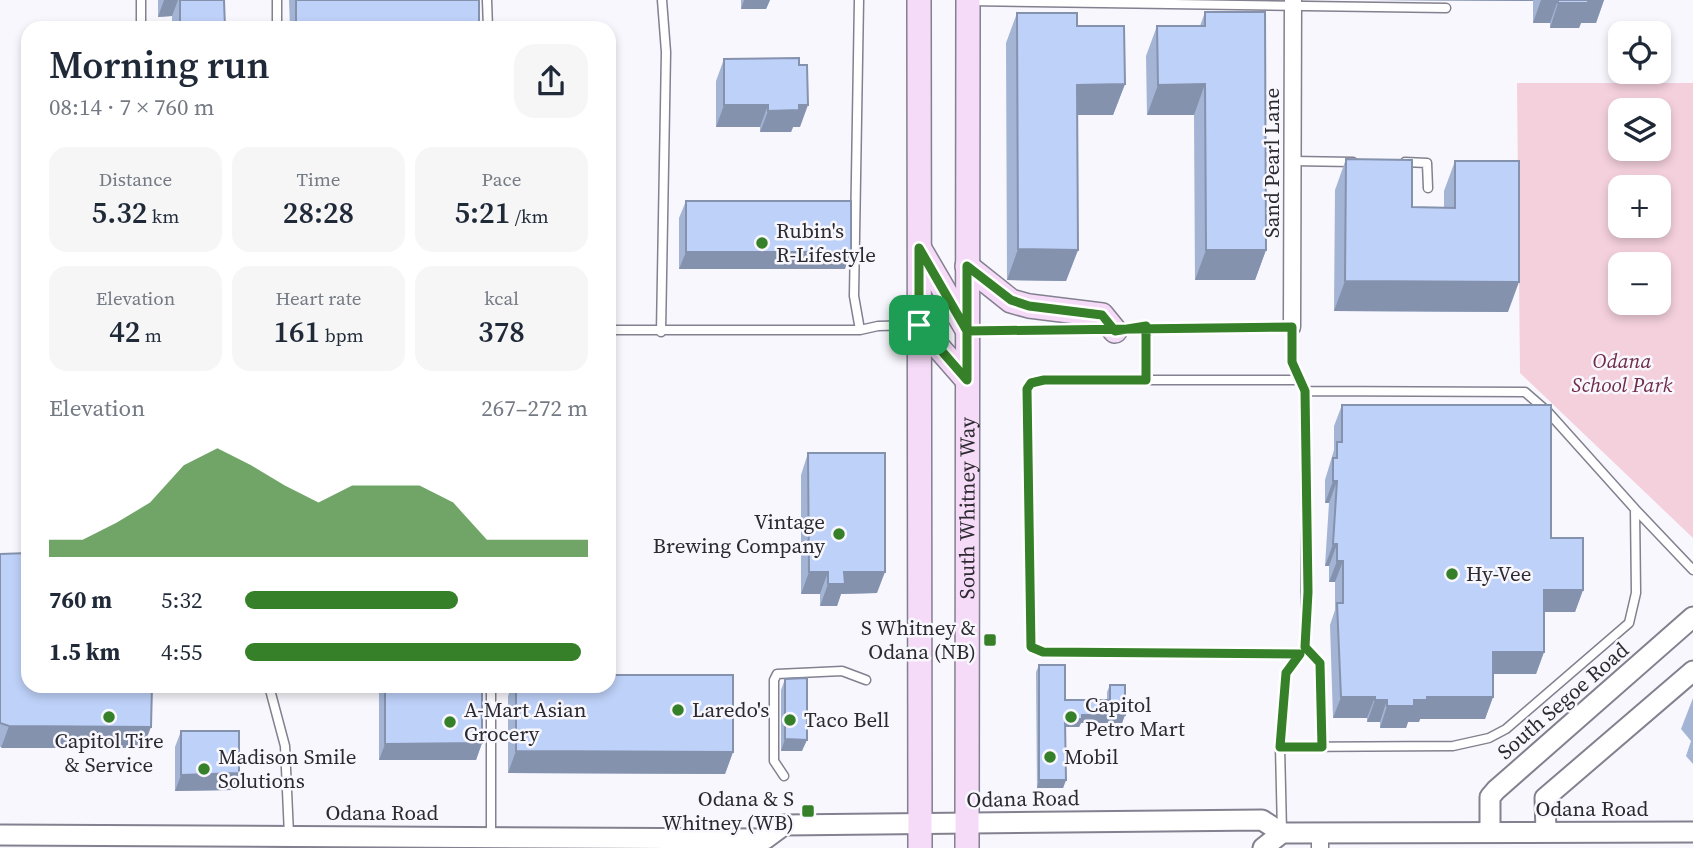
<!DOCTYPE html>
<meta charset="utf-8">
<style>
body{margin:0;font-family:"Source Serif 4",serif;background:#f6f6f7;color:#1f2937;height:100vh;display:flex;flex-direction:column;font-size:26px;white-space:nowrap}
*{box-sizing:border-box;margin:0}
p{font-size:23px;color:#747a83}
.icon{flex:none;width:38px;height:38px;fill:none;stroke:currentColor;stroke-width:2;stroke-linecap:round;stroke-linejoin:round}
.map{position:relative;flex:1;overflow:hidden}
.panel{position:absolute;left:21px;top:21px;width:595px;height:672px;display:flex;flex-direction:column;background:#fff;border-radius:21px;box-shadow:0 4px 10px #0003}
.panel>*{flex:none}
.tools{position:absolute;left:1608px;top:21px;display:grid;gap:14px}
.tools a{display:grid;place-items:center;width:63px;height:63px;border-radius:14px;background:#fff;box-shadow:0 4px 10px #0003;font-size:35px}
.pin{position:absolute;display:grid;place-items:center;width:60px;height:60px;color:#fff;margin:-30px;border-radius:14px;box-shadow:0 4px 10px #0006}
.round{display:grid;place-items:center;flex:none;width:74px;height:74px;border-radius:21px;background:#f6f6f7}
.summary{display:flex;align-items:center;justify-content:space-between;height:119px;padding:0 28px}
h1{font-size:38px;font-weight:600;line-height:52px}
.figures{display:grid;grid-template-columns:repeat(3,1fr);gap:10px;height:119px;padding:7px 28px}
.figures div{display:grid;align-content:center;border-radius:18px;background:#f6f6f7;text-align:center}
.figures b{font-size:30px;font-weight:600}
.figures small{font-size:19px;font-weight:400}
.figures p{font-size:19px}
.chart{height:196px;padding:14px 28px}
.chart p{display:flex;justify-content:space-between}
.chart svg{width:100%;height:126px;margin-top:7px;fill:#358028;opacity:.7}
ul{padding:0 28px;list-style:none;font-size:23px}
li{display:grid;grid-template-columns:112px 84px 1fr;align-items:center;height:52px}
li i{height:18px;border-radius:9px;background:#358028}
.map>svg:first-child{display:block}
.green{fill:#f4d0dc;fill-rule:evenodd}
.lines{fill:none;stroke-linecap:round;stroke-linejoin:round}
.service-casing{stroke:#83808f;stroke-width:11}
.minor-casing{stroke:#83808f;stroke-width:19}
.tertiary-casing{stroke:#83808f;stroke-width:23}
.secondary-casing{stroke:#83808f;stroke-width:26}
.service{stroke:#fff;stroke-width:8}
.minor{stroke:#fff;stroke-width:16}
.tertiary{stroke:#fff;stroke-width:19}
.secondary{stroke:#f6dbf8;stroke-width:23}
.wall{fill:#a3b4d5}
.shaded-wall{fill:#8592ae}
.building{fill:#bed1f8;stroke:#8592ae;stroke-width:2}
.route-casing{stroke:#fff;stroke-width:14}
.route{stroke:#358028;stroke-width:9}
.poi-dot{fill:#358028;stroke:#f8f7fd;stroke-width:2.5}
.labels{text-anchor:middle;stroke-width:5;stroke-linejoin:round;paint-order:stroke}
.street-label{font-size:21px;fill:#2b2a30;stroke:#f8f7fd}
.poi-label{font-size:21px;fill:#2b2a30;stroke:#f8f7fd;text-anchor:start}
.park-label{font-size:21px;font-style:italic;fill:#702c4a;stroke:#f8f7fd}
</style>
<div class="map">
<svg width="1693" height="848" viewBox="0 0 1693 848">
<rect width="100%" height="100%" fill="#f8f7fd"/>
<!-- green -->
<path class="green" d="M1517,83H1693V538L1520,373ZM1620,110H1659V149H1620ZM1620,187H1659V226H1620ZM1620,264H1659V303H1620Z"/>
<g class="lines">
<defs>
<path id="service" d="M487,0L488,28
M859,0L854,296L860,330
M969,1L1446,8
M141,28V0
M277,28V0
M1293,161L1353,162
M1405,162L1427,163L1428,188
M1146,326V380
M609,330H860L878,326L917,325
M971,331L1292,327V362L1305,391L1306,638L1305,647L1286,673L1280,747L1453,746L1489,738L1506,729L1629,623L1636,593L1635,509L1548,412L1525,392L1305,391
M661,332L666,52L662,0
M1299,380H1044L1031,383L1026,397L1031,647L1043,652L1300,654
M1635,509L1693,570
M1305,647L1320,663L1322,747
M269,686L285,746L289,835
M1280,747L1282,831
M784,776L774,761V680L777,674L842,671L866,680
M491,836V686"/>
<path id="minor" d="M1292,327L1293,0
M1320,848V833"/>
<path id="tertiary" d="M1490,832V797L1496,790L1693,617
M1546,832L1545,798L1693,671
M0,835L765,839L784,825L1262,820L1282,833L1693,832
M1263,848L1282,833"/>
<g id="secondary">
<path d="M919,0L920,848"/>
<path d="M920,249L966,328"/>
<path d="M967,266L1011,301L1029,306L1102,315L1115,331"/>
<path d="M919,325L967,380"/>
<path id="s1" d="M967,848L968,0"/>
</g>
</defs>
<!-- service casing -->
<use href="#service" class="service-casing"/>
<!-- minor casing -->
<use href="#minor" class="minor-casing"/>
<!-- tertiary casing -->
<use href="#tertiary" class="tertiary-casing"/>
<!-- secondary casing -->
<use href="#secondary" class="secondary-casing"/>
<!-- service -->
<use href="#service" class="service"/>
<!-- minor -->
<use href="#minor" class="minor"/>
<!-- tertiary -->
<use href="#tertiary" class="tertiary"/>
<!-- secondary -->
<use href="#secondary" class="secondary"/>
</g>
<!-- wall -->
<path class="wall" d="M158,0H224L225,28H172V16L158,17Z
M289,0H479V28H290Z
M741,0H770L766,9H741Z
M1370,0H1604L1596,23H1581L1579,28H1550V23H1533V1Z
M1205,12L1266,250L1255,280H1195L1194,115H1147L1146,56L1157,26H1200Z
M1017,13L1077,26L1125,84L1113,115H1077L1078,250L1066,281L1007,280L1006,43Z
M724,59L800,127H793L791,132H760V127H716V81Z
M1346,159L1412,207L1444,208V191L1455,161L1508,312L1334,311L1335,190Z
M686,201L845,269H679V218Z
M1342,405L1551,538L1583,590L1575,612H1544V652L1536,674H1493V697L1485,719H1420L1419,722H1408L1406,728H1380V722H1367V718H1333L1330,625L1335,610V582H1329V566H1325L1329,503H1325V480L1334,450V426Z
M808,453L877,593L841,594L837,606H820V594H801V475Z
M0,554L28,686L143,748L0,747Z
M1039,665L1065,700H1107V692L1110,685L1125,715L1122,723H1081L1079,727H1065L1066,780L1063,788H1037L1036,672Z
M785,679L802,751H781V690Z
M379,686H482V743L476,760H379Z
M512,686H609L733,752L725,774L508,773V696Z
M1693,698V764L1686,756L1691,741L1681,729Z
M181,731L239,773L233,790L175,791V747Z"/>
<!-- shaded-wall -->
<path class="shaded-wall" d="M164,0H178L172,16L158,17Z
M744,0H770L766,9H741Z
M1370,0H1533V1Z
M1541,0H1558L1550,23H1533Z
M1587,0H1604L1596,23H1581L1579,28H1550L1558,3Z
M1125,84L1113,115H1066L1077,85Z
M1205,84L1194,115H1147L1158,85Z
M724,105H768L760,127H716Z
M799,105H808L800,127H793L791,132H760L768,111Z
M1018,249L1078,250L1066,281L1007,280Z
M1206,250H1266L1255,280H1195Z
M686,252H851L845,269H679Z
M1345,281L1519,282L1508,312L1334,311Z
M1333,481H1337L1329,503H1325Z
M1333,544H1337L1329,566H1325Z
M1337,561H1343L1335,582H1329Z
M809,572H828L820,594H801Z
M844,572H885L877,593L841,594L837,606H820L828,584Z
M1544,590H1583L1575,612H1536Z
M1493,652H1544L1536,674H1485Z
M1341,697H1375L1367,718H1333Z
M1427,697H1493L1485,719H1420L1419,722H1408L1406,728H1380L1387,706Z
M1375,700H1387L1380,722H1367Z
M1082,715H1125L1122,723H1081L1079,727H1063L1065,719Z
M9,726L151,727L143,748H1Z
M785,739L807,740L802,751H781Z
M482,743L476,760H379L385,744Z
M516,751L733,752L725,774L508,773Z
M239,773L233,790L175,791L181,775Z
M1039,780H1066L1063,788H1037Z"/>
<!-- building -->
<path class="building" d="M180,0H224L225,28H180Z
M296,0H479V28H296Z
M1558,0H1588V3H1558Z
M1205,12H1265L1266,250H1206L1205,84L1158,85L1157,26H1205Z
M1017,13H1077V26H1124L1125,84L1077,85L1078,250L1018,249Z
M799,58V65H807L808,105H799V110L768,111V105H724V59Z
M1346,159L1412,160V207L1455,208V161H1519V282L1345,281Z
M686,201H851V252H686Z
M1342,405H1551V538H1583V590H1544V652H1493V697H1427V700H1414V706H1387V700H1375V697H1341L1337,603H1343V561H1337V544H1333L1337,481H1333V458H1337V442H1342Z
M808,453H885V572H844L845,584H828V572H809Z
M28,553V686H152L151,727L9,726L0,723V554Z
M1039,665H1065V700H1110V685H1125V715H1082V719H1065L1066,780H1039Z
M609,675H733V752L516,751V686H609Z
M807,678V740L785,739V679Z
M385,686H482V743L385,744Z
M181,731H239V773L181,775Z"/>
<g class="lines">
<defs>
<path id="route" d="M919,325L967,380V331L1292,327V362L1305,391L1308,592L1305,647L1320,663L1322,747H1280L1286,673L1300,654L1043,652L1031,647L1027,389L1031,383L1044,380H1146V326L1115,331L1102,315L1029,306L1011,300L967,266V331L919,248V325"/>
</defs>
<!-- route casing -->
<use href="#route" class="route-casing"/>
<!-- route -->
<use href="#route" class="route"/>
</g>
<!-- markers -->
<g class="poi-dot">
<circle cx="762" cy="243" r="7"/>
<circle cx="839" cy="534" r="7"/>
<circle cx="1452" cy="574" r="7"/>
<rect x="983" y="633" width="14" height="14" rx="3.5"/>
<circle cx="678" cy="710" r="7"/>
<circle cx="109" cy="717" r="7"/>
<circle cx="1071" cy="717" r="7"/>
<circle cx="790" cy="720" r="7"/>
<circle cx="450" cy="722" r="7"/>
<circle cx="1050" cy="757" r="7"/>
<circle cx="204" cy="769" r="7"/>
<rect x="801" y="804" width="14" height="14" rx="3.5"/>
</g>
<g class="labels">
<!-- street labels -->
<g class="street-label">
<text transform="translate(1272 163) rotate(-90)" y="7">Sand Pearl Lane</text>
<text dy="7" stroke="none"><textPath href="#s1" startOffset="340">South Whitney Way</textPath></text>
<text transform="translate(1563 701) rotate(-41)" y="7">South Segoe Road</text>
<text transform="translate(1023 799) rotate(-1)" y="7">Odana Road</text>
<text x="1592" y="816">Odana Road</text>
<text x="382" y="820">Odana Road</text>
</g>
<!-- poi labels -->
<g class="poi-label">
<text x="776" y="238">Rubin's<tspan x="776" dy="24">R-Lifestyle</tspan></text>
<text x="825" y="529" text-anchor="end">Vintage<tspan x="825" dy="24">Brewing Company</tspan></text>
<text x="1466" y="581">Hy-Vee</text>
<text x="976" y="635" text-anchor="end">S Whitney &amp;<tspan x="976" dy="24">Odana (NB)</tspan></text>
<text x="1085" y="712">Capitol<tspan x="1085" dy="24">Petro Mart</tspan></text>
<text x="464" y="717">A-Mart Asian<tspan x="464" dy="24">Grocery</tspan></text>
<text x="692" y="717">Laredo's</text>
<text x="804" y="727">Taco Bell</text>
<text x="109" y="748" text-anchor="middle">Capitol Tire<tspan x="109" dy="24">&amp; Service</tspan></text>
<text x="218" y="764">Madison Smile<tspan x="218" dy="24">Solutions</tspan></text>
<text x="1064" y="764">Mobil</text>
<text x="794" y="806" text-anchor="end">Odana &amp; S<tspan x="794" dy="24">Whitney (WB)</tspan></text>
</g>
<!-- park labels -->
<g class="park-label">
<text x="1622" y="368">Odana<tspan x="1622" dy="24">School Park</tspan></text>
</g>
</g>
</svg>
<div class="tools">
<a><svg class="icon" aria-label="locate" viewBox="0 0 24 24"><circle cx="12" cy="12" r="6"/><path d="M12 2v4M12 18v4M2 12h4M18 12h4"/></svg></a>
<a><svg class="icon" aria-label="layers" viewBox="0 0 24 24"><path d="M12 4l9 5-9 5-9-5zM3 14l9 5 9-5"/></svg></a>
<a>+</a>
<a>−</a>
</div>
<div class="pin" style="left:919px;top:325px;background:#1e9e55"><svg class="icon" aria-label="arrive" viewBox="0 0 24 24"><path d="M6 21V4h12l-3 4 3 4H6"/></svg></div>
<section class="panel">
<div class="summary"><div><h1>Morning run</h1><p>08:14 · 7 × 760 m</p></div><a class="round"><svg class="icon" aria-label="share" viewBox="0 0 24 24"><path d="M12 15V3M7 8l5-5 5 5M5 13v7h14v-7"/></svg></a></div>
<div class="figures">
<div><p>Distance</p><b>5.32<small> km</small></b></div>
<div><p>Time</p><b>28:28</b></div>
<div><p>Pace</p><b>5:21<small> /km</small></b></div>
</div>
<div class="figures">
<div><p>Elevation</p><b>42<small> m</small></b></div>
<div><p>Heart rate</p><b>161<small> bpm</small></b></div>
<div><p>kcal</p><b>378</b></div>
</div>
<div class="chart"><p><span>Elevation</span>267–272 m</p>
<svg viewBox="0 0 160 44" preserveAspectRatio="none"><path d="M0 44V38L10 38L20 32L30 25L40 12L50 6L60 12L70 19L80 25L90 19L100 19L110 19L120 25L130 38L140 38L150 38L160 38V44z"/></svg>
</div>
<ul>
<li><b>760 m</b>5:32<i style="width:62%"></i></li>
<li><b>1.5 km</b>4:55<i style="width:98%"></i></li>
</ul>
</section>
</div>
